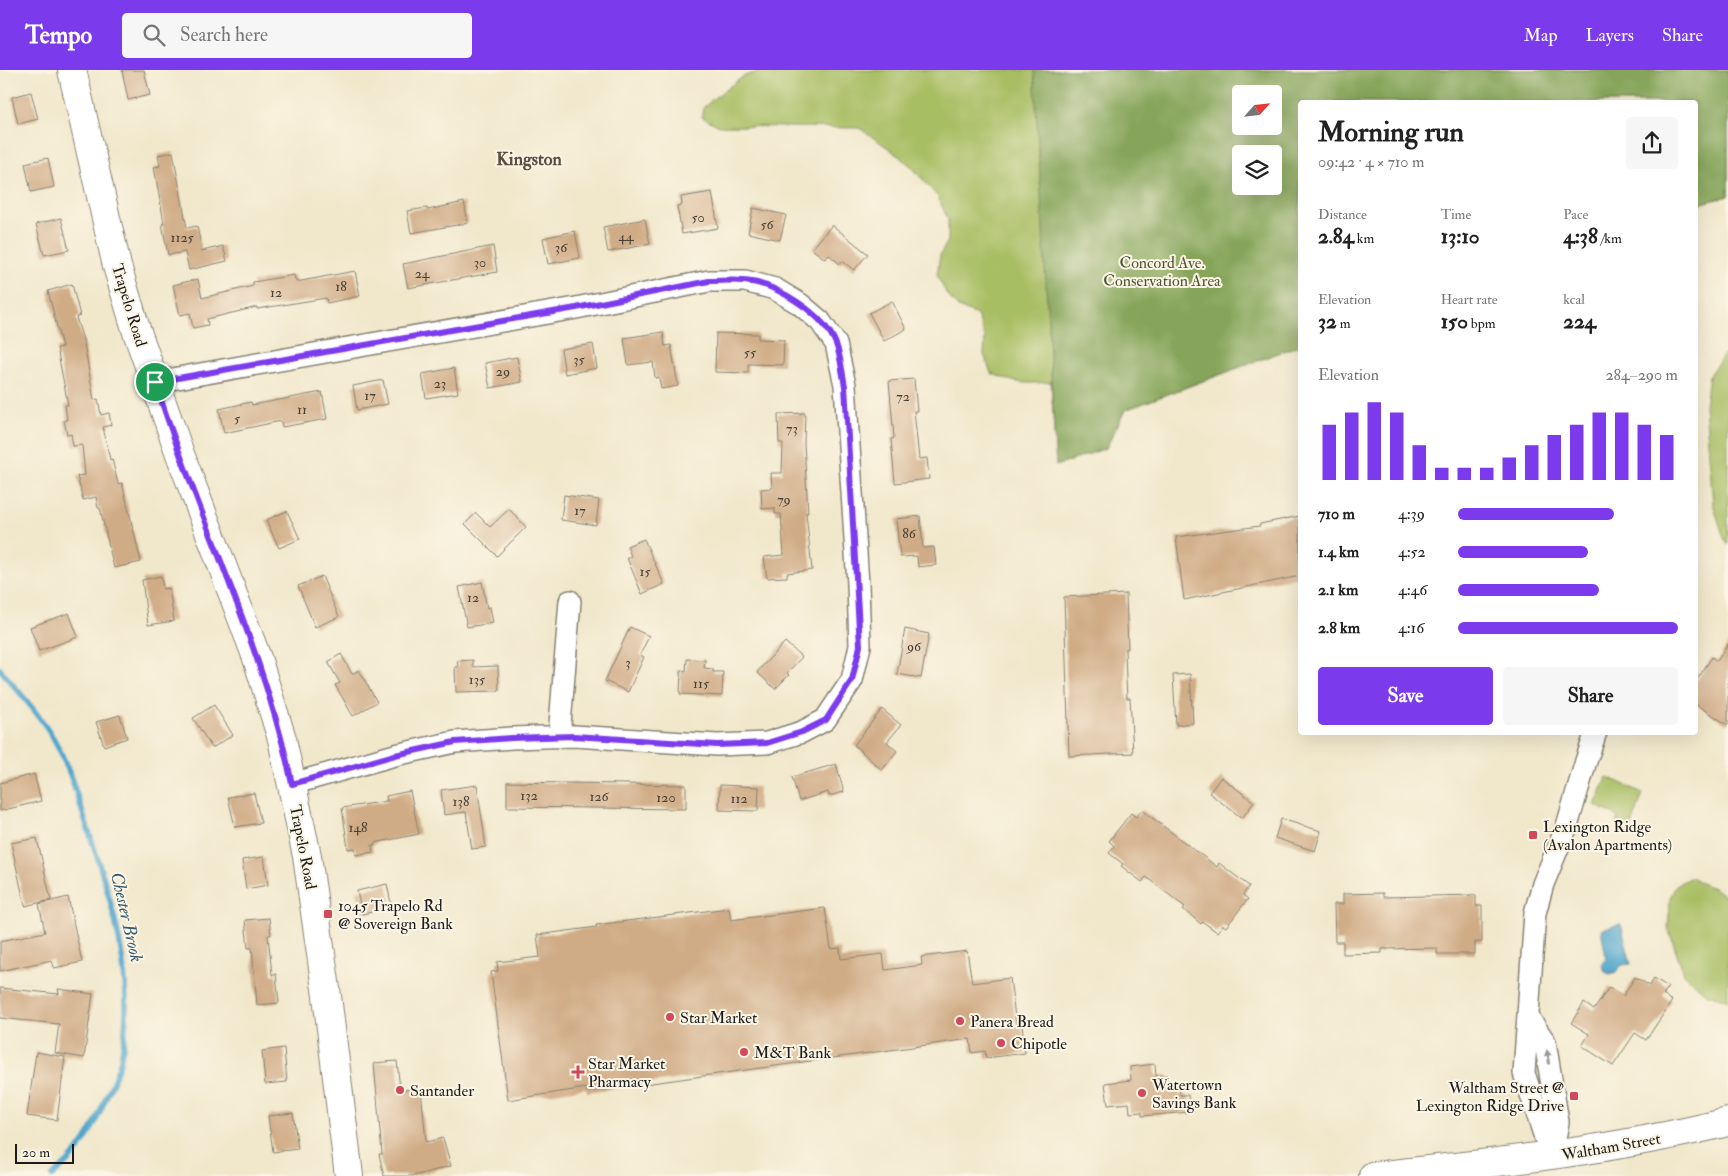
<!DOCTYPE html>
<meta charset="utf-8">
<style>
body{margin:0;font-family:"IM FELL Double Pica",serif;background:#f6f6f6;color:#222;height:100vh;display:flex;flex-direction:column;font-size:19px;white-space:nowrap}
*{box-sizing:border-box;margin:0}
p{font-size:16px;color:#767676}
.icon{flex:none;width:28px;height:28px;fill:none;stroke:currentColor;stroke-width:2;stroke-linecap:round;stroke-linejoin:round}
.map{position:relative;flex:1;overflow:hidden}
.drawer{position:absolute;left:1298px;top:30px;width:400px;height:635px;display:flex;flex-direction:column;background:#fff;border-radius:5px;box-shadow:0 5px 20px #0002}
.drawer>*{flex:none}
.needle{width:32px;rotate:63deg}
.buttons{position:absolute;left:1232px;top:15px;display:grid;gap:10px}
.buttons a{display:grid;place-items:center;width:50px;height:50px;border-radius:5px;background:#fff;box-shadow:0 5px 20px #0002;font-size:25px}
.scale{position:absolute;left:15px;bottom:12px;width:59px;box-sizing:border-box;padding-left:5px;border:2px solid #1c1c1c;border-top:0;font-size:14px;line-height:18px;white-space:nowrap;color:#1c1c1c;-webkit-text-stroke:4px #fcf5e5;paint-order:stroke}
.pin{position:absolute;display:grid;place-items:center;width:42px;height:42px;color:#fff;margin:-21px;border:2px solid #fff;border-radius:50%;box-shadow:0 1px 5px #0007}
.round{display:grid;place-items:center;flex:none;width:52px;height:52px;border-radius:5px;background:#f6f6f6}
.headline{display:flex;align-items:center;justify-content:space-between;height:85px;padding:0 20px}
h1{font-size:28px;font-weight:800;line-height:38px}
.stats{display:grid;grid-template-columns:repeat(3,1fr);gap:8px;height:85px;padding:5px 20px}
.stats div{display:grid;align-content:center}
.stats b{font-size:21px;font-weight:800}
.stats small{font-size:14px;font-weight:400}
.stats p{font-size:14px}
.chart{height:140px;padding:10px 20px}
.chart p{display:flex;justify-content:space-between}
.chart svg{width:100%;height:90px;margin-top:5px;stroke:#7c3aed;stroke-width:6}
.button{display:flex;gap:10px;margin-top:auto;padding:10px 20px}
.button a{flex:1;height:58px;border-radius:5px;background:#7c3aed;color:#fff;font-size:20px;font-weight:800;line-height:58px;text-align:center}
.button a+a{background:#f6f6f6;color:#222}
ul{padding:0 20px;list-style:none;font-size:16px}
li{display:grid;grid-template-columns:80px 60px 1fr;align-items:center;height:38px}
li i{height:12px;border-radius:6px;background:#7c3aed}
header{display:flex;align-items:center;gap:30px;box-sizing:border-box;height:70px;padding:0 25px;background:#7c3aed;color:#fff}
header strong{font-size:24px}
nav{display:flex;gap:28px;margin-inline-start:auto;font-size:18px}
.search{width:350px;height:45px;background:#f6f6f6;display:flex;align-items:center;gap:12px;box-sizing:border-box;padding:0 18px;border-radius:5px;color:#767676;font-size:19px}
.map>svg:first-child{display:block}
.green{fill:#a8be64;stroke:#626d40;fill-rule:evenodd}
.forest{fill:#86a55a;stroke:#51603b;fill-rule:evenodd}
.water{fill:#50a6cd;stroke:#366174}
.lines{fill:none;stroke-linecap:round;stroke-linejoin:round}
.stream{stroke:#50a6cd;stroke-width:5.5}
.building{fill:#d0ac86}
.street-casing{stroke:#868274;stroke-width:24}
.secondary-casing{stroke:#868274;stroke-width:30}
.primary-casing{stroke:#868274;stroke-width:30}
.street{stroke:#fff;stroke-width:21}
.secondary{stroke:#fff;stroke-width:28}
.primary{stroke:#fff;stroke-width:28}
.oneway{fill:#999}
.route-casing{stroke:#fff;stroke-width:10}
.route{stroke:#7c3aed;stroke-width:6}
.poi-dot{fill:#d1495b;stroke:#fcf5e5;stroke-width:2}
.labels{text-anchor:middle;stroke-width:4;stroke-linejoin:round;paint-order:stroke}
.number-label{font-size:14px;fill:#494036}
.park-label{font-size:16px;fill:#4d5535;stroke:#fcf5e5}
.street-label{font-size:16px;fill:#1c1c1c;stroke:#fcf5e5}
.poi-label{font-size:16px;fill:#1c1c1c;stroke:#fcf5e5;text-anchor:start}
.neighbourhood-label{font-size:18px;font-weight:bold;fill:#5b4e41;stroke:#fcf5e5}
.water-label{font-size:18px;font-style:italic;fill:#335a6c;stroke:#fcf5e5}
</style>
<header>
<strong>Tempo</strong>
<div class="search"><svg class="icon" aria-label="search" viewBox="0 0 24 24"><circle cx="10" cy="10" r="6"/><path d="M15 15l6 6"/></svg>Search here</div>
<nav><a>Map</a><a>Layers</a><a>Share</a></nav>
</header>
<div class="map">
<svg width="1728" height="1106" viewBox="0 0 1728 1106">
<rect width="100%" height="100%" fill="#fcf5e5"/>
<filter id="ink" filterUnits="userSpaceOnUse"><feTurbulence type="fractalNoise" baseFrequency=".02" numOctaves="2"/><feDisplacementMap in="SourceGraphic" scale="10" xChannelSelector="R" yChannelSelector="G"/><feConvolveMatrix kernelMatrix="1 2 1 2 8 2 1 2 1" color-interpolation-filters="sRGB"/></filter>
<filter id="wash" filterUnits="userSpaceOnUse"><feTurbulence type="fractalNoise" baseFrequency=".0096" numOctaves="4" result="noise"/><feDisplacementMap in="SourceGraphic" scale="20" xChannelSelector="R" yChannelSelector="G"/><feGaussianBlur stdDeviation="1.12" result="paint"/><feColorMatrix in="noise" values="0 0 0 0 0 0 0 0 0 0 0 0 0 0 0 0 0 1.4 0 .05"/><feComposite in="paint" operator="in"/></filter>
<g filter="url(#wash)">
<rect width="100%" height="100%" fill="#f1e8cc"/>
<!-- green -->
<path class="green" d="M766,0H1728V126L1695,135V32H1300V275L1125,340L1106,378L1056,396L1051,312C1024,314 1016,314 991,303L984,285L985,268L977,245L958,237L947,225L937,205L940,185L948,171V150L938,127L911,96L887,77L859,58L719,56L702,47L703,38L714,28L744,6ZM1241,24H1274V56H1241ZM1241,84H1274V116H1241Z
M1728,279V475L1724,468L1713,434L1705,336L1709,305Z
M1607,707L1643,723L1631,759L1617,752L1618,747L1595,735Z
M1691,807L1705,815L1714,818L1728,828V930L1705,923L1684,904L1668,858L1670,828L1676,815Z"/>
<!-- forest -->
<path class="forest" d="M1034,0H1728V126L1695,135V32H1300V275L1125,340L1106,378L1056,396ZM1241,24H1274V56H1241ZM1241,84H1274V116H1241Z"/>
<!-- water -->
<path class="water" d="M1621,854L1631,894L1622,895L1616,902L1609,904L1605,901L1602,894L1606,887L1601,859Z"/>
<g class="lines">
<!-- stream -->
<path class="stream" d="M0,599C16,619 35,639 49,661C68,690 77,727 88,759C112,832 137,910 121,988C118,1002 111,1016 105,1030C93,1061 79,1085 52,1106"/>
</g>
<g id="blocks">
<!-- building -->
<path class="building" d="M122,0H144L150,25L128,30Z
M31,22L38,49L18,54L12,27Z
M173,82L187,158L197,156L202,181L223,176L227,191L189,200L185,182L168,185L162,154L164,153L154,97L160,96L158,85Z
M48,88L54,117L31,122L25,93Z
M712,122L718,158L682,164L677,136L682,135L681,127Z
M464,132L468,153L411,163L407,141L427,138L428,140Z
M753,138L786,145L780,170L748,163Z
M61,148L69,180L44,185L36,154Z
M645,149L650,174L608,182L603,157Z
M832,155L868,184L854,200L842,191L840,194L829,185L825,189L812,179Z
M575,161L580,188L548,194L543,168Z
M493,176L497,202L408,218L403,194Z
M355,201L360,226L327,233L326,228L257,239V237L207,249L208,255L193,258L190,243L180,245L173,215L198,209L202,228L253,216V212L294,205L296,212Z
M72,214L80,246L76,247L84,273L94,330L98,329L101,345L109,343L111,355L103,357L110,390L112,389L118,414L122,413L141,492L114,498L100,438H98L96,427L83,430L77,406L85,405L82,375L73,376L71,364L67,365L64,350H67L65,335H68L57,278L62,277L48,221Z
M892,231L906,259L884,271L869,243Z
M663,262L665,276L671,275L678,316L661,319L659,307L655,308L653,292L628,295L624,268Z
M716,263L758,264V269L784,270L783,295L748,294V303L715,302Z
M593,274L597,298L565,304L561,279Z
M517,287L522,312L490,318L485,293Z
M454,298L458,323L426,328L422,304Z
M914,309L917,341H914L919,389L927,388L929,409L895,413L891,369L894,368L889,311Z
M383,310L388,334L357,340L353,316Z
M322,322L327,349L282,357L281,351L224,363L219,339L251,332L252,335Z
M805,343L804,373L808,443H806L812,500L787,503V507L767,508L764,487L784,485L781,444H775V438L762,439L761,419L772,418L771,403H782L783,373H779L778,344Z
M564,425L599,430L596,455L561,450Z
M509,439L526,457L497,486L465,454L476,443L490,457Z
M287,441L300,469L279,478L266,450Z
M920,446L923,478L934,477L936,495L918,497L917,486L900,487L896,449Z
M1300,446V506L1184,530L1176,467L1260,456V454Z
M644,469L664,514L642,524L627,488L631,486L627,476Z
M161,506L163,519L169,518L174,551L148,555L142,510Z
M322,506L339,547L315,557L298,516Z
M482,512L487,538L490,537L493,553L467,557L459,517Z
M1126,524L1128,579H1125L1126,610L1127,628H1130L1133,683L1069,686L1064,527Z
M69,543L78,567L39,581L30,557Z
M630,557L649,566L640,585L644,587L628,622L605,611Z
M905,559L929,564L921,608L897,604Z
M785,572L802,587L787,603L789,605L775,619L757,602Z
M1728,574V655L1695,634V613L1712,587L1717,591Z
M341,584L352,604L359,600L377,632L353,646L335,615L340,613L328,592Z
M687,589L705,590L704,598L713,599V602H723L722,626L680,624L681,600L686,601Z
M473,590V597L498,596L499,621L456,622L455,597H458L457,591Z
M1190,604L1193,653L1176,655L1173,605Z
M214,635L233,665L212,678L193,648Z
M882,639L901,655L887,672L897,681L882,700L854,675Z
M120,645L127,668L104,676L96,652Z
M836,694L844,722L829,726L828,722L799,731L792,707Z
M34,704L41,731L0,741V713Z
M1221,707L1254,732L1242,748L1209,723Z
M507,712L686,715V739L507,737Z
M477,715L486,777L472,779L466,742L444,745L441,720Z
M720,715L759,717L758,741L719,740Z
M410,721L419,764L374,773L375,775H372L373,782L356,785L355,778L348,779L342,738L387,731L386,726Z
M254,723L261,753L235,757L228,727Z
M1142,740L1217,797L1219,793L1249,816L1243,825L1248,829L1226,857L1223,855L1217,862L1203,852L1201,854L1183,839L1185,837L1146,807L1142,812L1121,796L1123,794L1109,783L1114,776L1109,771L1131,743L1136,747Z
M1281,749L1321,761L1315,781L1275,768Z
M37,768L51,830L25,836L11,773Z
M264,787L268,815L246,819L242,790Z
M387,814L392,838L362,844L357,821Z
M1383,823V827L1476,825V836H1482V872H1475V884H1437V878L1382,879V883L1343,884V872H1335L1334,834H1343V824Z
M68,827L82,892L54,898L52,890L0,901V871L45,862L39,834Z
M729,838L731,850L825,838L831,879L840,878L841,889L883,884L885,900L922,895L921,887L967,881L972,913L1010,908L1016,955H1022L1025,983L986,988L985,981L972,983L970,969L587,1022L586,1018L508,1030L491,902L498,901L497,892L540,887L537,865L597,857L596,855Z
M269,848L271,865H268L272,905L276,904L279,933L257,935L252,878H248L245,850Z
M1635,907L1650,916L1654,908L1668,917L1663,925L1672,931L1646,970L1635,963L1613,996L1582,976L1589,964L1571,953L1584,933L1594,940L1609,917L1623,926Z
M0,918L59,924L58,919L93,924L84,988L55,983L59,954L0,948Z
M284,978L287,1012L265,1014L262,981Z
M36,982L65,987L57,1050L27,1046Z
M397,991L400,1020L421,1019L426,1072L443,1068L451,1096L413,1106H384L379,1084H382L374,993Z
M1155,994L1156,1006L1167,1005L1168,1017L1179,1016L1180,1025H1188L1190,1042L1142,1046V1042L1130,1043L1129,1033L1108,1035L1105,1013L1131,1010L1130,997Z
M293,1043L298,1079L273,1082L268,1046Z"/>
</g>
</g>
<g filter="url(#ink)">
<use href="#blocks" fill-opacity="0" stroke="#868274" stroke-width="1"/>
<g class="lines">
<defs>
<path id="street" d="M155,312L576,238L709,211H745L775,219L800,234L820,251L836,274L845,315L858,514L860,576L852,610L825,650L802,662L767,673L717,675L574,666L512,668L455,672L395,685L292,714
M559,667L570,531
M1528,947L1545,972L1558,1052L1552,1086
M1551,1086L1524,1003L1535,843L1543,814L1567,756L1586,691L1596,662"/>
<path id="secondary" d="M72,0L117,196L136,259L180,384L257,588L282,669L307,786L327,926L349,1106"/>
<path id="primary" d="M1373,1106C1493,1093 1611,1081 1728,1052"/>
</defs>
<!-- street casing -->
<use href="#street" class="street-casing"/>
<!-- secondary casing -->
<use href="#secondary" class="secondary-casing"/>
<!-- primary casing -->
<use href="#primary" class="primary-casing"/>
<!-- street -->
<use href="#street" class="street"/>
<!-- secondary -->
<use href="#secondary" class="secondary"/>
<!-- primary -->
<use href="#primary" class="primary"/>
</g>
<!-- one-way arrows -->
<defs><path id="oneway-solid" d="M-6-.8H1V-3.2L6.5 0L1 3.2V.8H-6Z" transform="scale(1.25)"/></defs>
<use class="oneway" href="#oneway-solid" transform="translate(1548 987) rotate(-99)"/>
</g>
<g class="lines" filter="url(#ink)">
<defs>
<path id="route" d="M709,211C721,211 733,210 744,211C776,213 824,244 836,274C841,287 842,302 845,316L860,576L852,610L826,650L802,662L767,673L717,675L574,666L512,668L455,672L395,685L292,714C268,599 220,493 180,384C171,360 163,336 155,312L576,238Z"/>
</defs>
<!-- route casing -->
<use href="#route" class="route-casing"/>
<!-- route -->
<use href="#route" class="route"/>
</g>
<!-- markers -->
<g class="poi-dot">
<rect x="1528" y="760" width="10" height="10" rx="2.5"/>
<rect x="323" y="839" width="10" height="10" rx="2.5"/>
<circle cx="670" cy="947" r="5"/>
<circle cx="960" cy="951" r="5"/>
<circle cx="1001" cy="973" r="5"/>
<circle cx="744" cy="982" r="5"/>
<path d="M575.5 994.5h5v5h5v5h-5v5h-5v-5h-5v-5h5z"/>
<circle cx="400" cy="1020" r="5"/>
<circle cx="1142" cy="1023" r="5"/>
<rect x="1569" y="1021" width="10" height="10" rx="2.5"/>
</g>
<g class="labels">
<!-- number labels -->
<g class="number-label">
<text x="698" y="152">50</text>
<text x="767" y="159">56</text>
<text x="626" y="171">44</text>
<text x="182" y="172">1125</text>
<text x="561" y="182">36</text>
<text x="480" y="197">30</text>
<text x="422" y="208">24</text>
<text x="341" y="221">18</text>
<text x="276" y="227">12</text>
<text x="750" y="287">55</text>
<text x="579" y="294">35</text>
<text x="503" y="306">29</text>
<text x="440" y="318">23</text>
<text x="370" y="330">17</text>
<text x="903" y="331">72</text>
<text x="302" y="344">11</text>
<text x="237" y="353">5</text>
<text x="792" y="363">73</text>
<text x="784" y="434">79</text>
<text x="580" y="445">17</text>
<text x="909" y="468">86</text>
<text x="645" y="506">15</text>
<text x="473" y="532">12</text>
<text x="914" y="581">96</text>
<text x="628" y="597">3</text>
<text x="477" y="614">135</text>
<text x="701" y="618">115</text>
<text x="529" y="730">132</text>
<text x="599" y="731">126</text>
<text x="666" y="732">120</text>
<text x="739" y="733">112</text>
<text x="461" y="736">138</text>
<text x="358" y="762">148</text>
</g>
<!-- park labels -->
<g class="park-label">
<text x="1162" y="198">Concord Ave.<tspan x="1162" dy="18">Conservation Area</tspan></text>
</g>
<!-- street labels -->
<g class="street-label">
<text transform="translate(130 235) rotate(73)" y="6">Trapelo Road</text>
<text transform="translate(304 777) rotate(79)" y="6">Trapelo Road</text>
<text transform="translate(1611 1076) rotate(-10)" y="6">Waltham Street</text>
</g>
<!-- poi labels -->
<g class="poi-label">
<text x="1543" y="762">Lexington Ridge<tspan x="1543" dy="18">(Avalon Apartments)</tspan></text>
<text x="338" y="841">1045 Trapelo Rd<tspan x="338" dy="18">@ Sovereign Bank</tspan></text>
<text x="680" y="953">Star Market</text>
<text x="970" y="957">Panera Bread</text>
<text x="1011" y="979">Chipotle</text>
<text x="754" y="988">M&amp;T Bank</text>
<text x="588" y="999">Star Market<tspan x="588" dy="18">Pharmacy</tspan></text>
<text x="1152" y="1020">Watertown<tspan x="1152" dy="18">Savings Bank</tspan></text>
<text x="1564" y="1023" text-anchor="end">Waltham Street @<tspan x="1564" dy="18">Lexington Ridge Drive</tspan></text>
<text x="410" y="1026">Santander</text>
</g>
<!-- neighbourhood labels -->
<g class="neighbourhood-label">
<text x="529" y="95">Kingston</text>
</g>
<!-- water labels -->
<g class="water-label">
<text transform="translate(127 847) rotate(77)" y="6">Chester Brook</text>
</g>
</g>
</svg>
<div class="buttons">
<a><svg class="needle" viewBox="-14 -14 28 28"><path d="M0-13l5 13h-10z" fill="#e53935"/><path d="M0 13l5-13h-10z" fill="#767676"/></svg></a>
<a><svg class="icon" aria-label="layers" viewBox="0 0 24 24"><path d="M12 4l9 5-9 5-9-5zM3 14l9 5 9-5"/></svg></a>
</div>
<div class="scale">20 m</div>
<div class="pin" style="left:155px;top:312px;background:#1e9e55"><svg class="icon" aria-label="arrive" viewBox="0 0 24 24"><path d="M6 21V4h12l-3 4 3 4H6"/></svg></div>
<section class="drawer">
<div class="headline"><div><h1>Morning run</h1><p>09:42 · 4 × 710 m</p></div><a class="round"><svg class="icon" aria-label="share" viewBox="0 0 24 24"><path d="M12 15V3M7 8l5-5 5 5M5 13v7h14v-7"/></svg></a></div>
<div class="stats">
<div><p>Distance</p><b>2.84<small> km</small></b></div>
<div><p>Time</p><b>13:10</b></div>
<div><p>Pace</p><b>4:38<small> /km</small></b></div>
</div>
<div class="stats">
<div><p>Elevation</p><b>32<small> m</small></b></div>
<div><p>Heart rate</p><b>150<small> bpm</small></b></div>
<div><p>kcal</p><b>224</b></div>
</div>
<div class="chart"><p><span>Elevation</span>284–290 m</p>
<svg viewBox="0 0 160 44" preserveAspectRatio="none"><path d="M5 44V17M15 44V11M25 44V6M35 44V11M45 44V27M55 44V38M65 44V38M75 44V38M85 44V33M95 44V27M105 44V22M115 44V17M125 44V11M135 44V11M145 44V17M155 44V22"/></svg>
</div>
<ul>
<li><b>710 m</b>4:39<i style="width:71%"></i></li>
<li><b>1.4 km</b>4:52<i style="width:59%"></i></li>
<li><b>2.1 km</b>4:46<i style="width:64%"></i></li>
<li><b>2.8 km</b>4:16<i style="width:100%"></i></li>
</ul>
<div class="button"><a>Save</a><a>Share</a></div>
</section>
</div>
